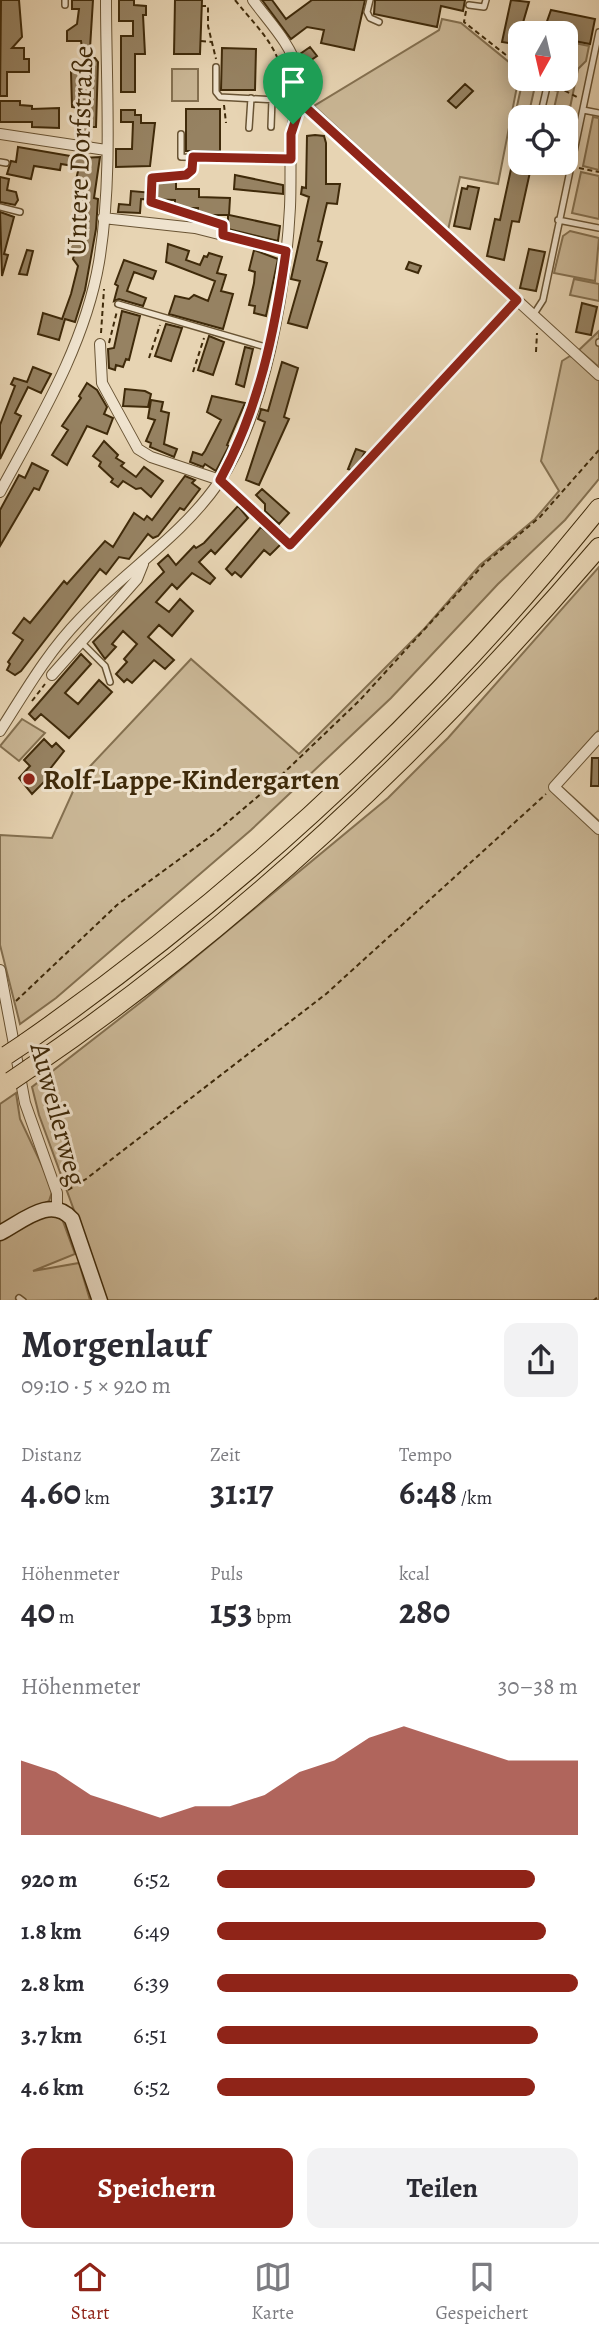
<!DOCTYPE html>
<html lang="de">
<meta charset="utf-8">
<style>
body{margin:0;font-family:Alegreya,serif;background:#f2f2f3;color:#2b2b33;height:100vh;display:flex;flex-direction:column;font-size:26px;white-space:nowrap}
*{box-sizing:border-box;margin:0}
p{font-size:23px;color:#7c7c81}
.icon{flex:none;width:38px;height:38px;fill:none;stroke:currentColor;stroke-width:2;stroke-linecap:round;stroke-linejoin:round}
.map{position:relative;height:1300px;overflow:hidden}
.details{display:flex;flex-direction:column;background:#fff;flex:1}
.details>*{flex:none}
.needle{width:46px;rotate:188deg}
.controls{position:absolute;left:508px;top:21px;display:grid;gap:14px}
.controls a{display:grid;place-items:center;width:70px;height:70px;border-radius:14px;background:#fff;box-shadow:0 4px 18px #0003;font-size:35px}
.pin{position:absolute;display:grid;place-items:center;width:60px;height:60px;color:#fff;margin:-72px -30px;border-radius:50% 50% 50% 0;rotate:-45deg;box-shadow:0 0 7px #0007}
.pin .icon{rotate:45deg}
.round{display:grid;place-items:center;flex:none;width:74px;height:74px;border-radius:14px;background:#f2f2f3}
.headline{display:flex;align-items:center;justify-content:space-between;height:119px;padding:0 21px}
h1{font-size:38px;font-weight:600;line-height:52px}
.stats{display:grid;grid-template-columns:repeat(3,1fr);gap:10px;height:119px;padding:7px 21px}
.stats div{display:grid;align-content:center}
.stats b{font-size:35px;font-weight:600}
.stats small{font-size:19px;font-weight:400}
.stats p{font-size:19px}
.chart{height:196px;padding:14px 21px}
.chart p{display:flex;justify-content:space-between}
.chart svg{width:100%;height:126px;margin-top:7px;fill:#8f2418;opacity:.7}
.cta{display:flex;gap:14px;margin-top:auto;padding:14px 21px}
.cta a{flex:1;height:80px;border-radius:14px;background:#8f2418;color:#fff;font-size:28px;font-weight:600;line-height:80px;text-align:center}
.cta a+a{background:#f2f2f3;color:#2b2b33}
ul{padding:0 21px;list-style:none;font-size:23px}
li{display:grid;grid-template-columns:112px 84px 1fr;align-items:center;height:52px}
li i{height:18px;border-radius:9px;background:#8f2418}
.tab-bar{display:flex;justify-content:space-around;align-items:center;height:98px;border-top:2px solid #e1e1e2;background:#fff;font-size:19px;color:#7c7c81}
.tab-bar a{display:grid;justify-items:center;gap:4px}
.tab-bar .current{color:#8f2418}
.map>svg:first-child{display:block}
.green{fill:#cab796;stroke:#847050;stroke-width:2}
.building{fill:#968262;stroke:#3f2a0a;stroke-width:2}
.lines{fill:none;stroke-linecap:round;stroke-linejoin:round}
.lane-casing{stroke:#695434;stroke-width:8}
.street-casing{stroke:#695434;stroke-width:12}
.secondary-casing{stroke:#3f2a0a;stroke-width:17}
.highway-casing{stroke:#3f2a0a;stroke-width:20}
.path{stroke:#3f2a0a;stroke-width:2;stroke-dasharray:5 3.5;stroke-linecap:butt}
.lane{stroke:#efe3ce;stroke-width:5}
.street{stroke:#efe3ce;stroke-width:10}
.secondary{stroke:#efe3ce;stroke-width:14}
.highway{stroke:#e7d4b3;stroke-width:18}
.highway-bridge-casing{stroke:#3f2a0a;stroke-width:20;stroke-linecap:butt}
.highway-bridge{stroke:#e7d4b3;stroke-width:18}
.route-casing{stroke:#fff;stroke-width:14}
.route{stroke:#8f2418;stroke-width:9}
.poi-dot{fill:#8f2418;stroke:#efe3ce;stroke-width:2.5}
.labels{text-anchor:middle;stroke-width:6;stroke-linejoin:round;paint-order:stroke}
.street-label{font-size:28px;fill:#3f2a0a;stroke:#efe3ce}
.poi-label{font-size:28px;font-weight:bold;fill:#3f2a0a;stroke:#efe3ce;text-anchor:start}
</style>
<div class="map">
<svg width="599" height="1301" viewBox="0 0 599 1301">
<rect width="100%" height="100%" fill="#e7d4b3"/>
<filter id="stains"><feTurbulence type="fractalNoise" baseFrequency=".00286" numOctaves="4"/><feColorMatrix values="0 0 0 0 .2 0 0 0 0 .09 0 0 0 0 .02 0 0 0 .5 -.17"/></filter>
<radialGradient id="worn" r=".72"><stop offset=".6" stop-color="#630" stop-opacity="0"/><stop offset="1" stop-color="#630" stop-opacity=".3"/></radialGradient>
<!-- green -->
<path class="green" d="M442,19L461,23L520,71L498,184L460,177L448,230L314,106L439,30Z
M565,41L589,46L586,61L578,69L565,132V117H552L558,91L535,86L528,117H520V125L513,124L523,79H565Z
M172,69H198V101H172Z
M593,117L599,118V170L583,166Z
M581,172L599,176V219L572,213Z
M570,231L599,238L595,281L554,273L563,236Z
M574,279L599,284V301L570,295Z
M599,331V367L579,350Z
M570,356L578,359L599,380V479L565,520L498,584L391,698L251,830L56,998L20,1024L0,945V835L52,838L79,778L191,659L299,754L425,628L480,565L535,519L559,491L541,461L562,361Z
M599,567V730L554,780L599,821V1300H107L39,1115L32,1087L145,999L388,798L448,738Z
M22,719L45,733L19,761L0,746Z
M16,1093L20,1119L53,1189L49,1201L0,1227V1104Z
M48,1214L61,1216L75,1254L33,1271L79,1263L90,1300L0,1301V1238Z"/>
<!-- building -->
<path class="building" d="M1,0H19L22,37L12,48H24V59H29V72H7V96H0Z
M72,0H93L90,48H82L81,41H67V31L77,24L79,9H72Z
M119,0H134V5L146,6V15H143L145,54H135V92H121V36H133V21H119Z
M175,0H202L200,54H174Z
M262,0H272L286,19L312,0H365L354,50L321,43L324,30L307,27L291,39Z
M375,0H465L463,11L441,6L437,27L374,14Z
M511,0L529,2L520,33V45L502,42Z
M551,10L595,19L590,44L569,40L571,33L544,30Z
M310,47L317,56L307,63L300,54Z
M222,48L256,49L255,90H221Z
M84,58H95L98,62L96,127H91L90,139L76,138V127H88V110L72,107L71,72H76V66H84Z
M465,84L473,91L456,108L448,101Z
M0,101H20V105L32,106V109L59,108V128L32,127V122H0Z
M186,109H220V151H186Z
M121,110H135V115H141V123H155L150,166L116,167V149H132L133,122H121Z
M315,135L324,136L326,143V184H340L337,204L327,203L318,241L322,242L317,260L327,263L307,328L288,323L300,281L291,279L309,197L301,194L302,187L306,188L307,136Z
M516,146H520V163H532L519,222L512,221L504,260L487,256L495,219L500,220Z
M18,147L82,158L100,157L94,198L98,199L96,229L85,290L75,322L65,319L59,340L38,334L43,313L62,319L71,294L78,266L73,259L75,252L68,250L85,191L77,189L75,184L79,167L61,164L60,170L34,166L31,179L7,174L11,161L16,162Z
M235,175L283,185V194L234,189Z
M0,177L9,179L7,190L16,192L18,200L15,205L0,202Z
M153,180L176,182V189H199V197L230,198L229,215L280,226L278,241L228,229V215H198V208H175V200L141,199L140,213L118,212L119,204L130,205L131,191L153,193Z
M468,186L479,188L470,229L454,226L462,188L467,189Z
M0,212L14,217L4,254L8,255L2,276Z
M168,244L189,251L186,260L200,265L204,256L207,257L209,253L222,257L217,273L226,275L221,291L233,294L223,329L169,314L175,296L189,299L194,295L208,301L215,281L166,262Z
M529,249L545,252L536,291L520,288Z
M27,250L33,251L27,275L19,274Z
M254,250L278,259L266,316L254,313L255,306L249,305L254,283L255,272L249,270Z
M124,260L156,271L153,279L134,272L127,291L146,298L143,306L119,299L114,301L118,286L115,284Z
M409,262L421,266L418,273L406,269Z
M582,303L597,307L591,335L576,332Z
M122,311L140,316L129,360L126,359L123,367L116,365L115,370L109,368L108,349L114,348Z
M166,324L182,328L171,361L155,356Z
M209,336L224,342L213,375L198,370Z
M245,347L253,349L244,387L236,384Z
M282,362L298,368L284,417L289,419L259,485L246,480L265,422L258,419L260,413L261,409L268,411Z
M33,367L51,374L41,393L28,387L15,413L21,416L0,459V425L15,386L11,384L14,378L27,382Z
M87,383L97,390L107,407L104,414L113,418L107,434L87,426L67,465L52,455L68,430L62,426L81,398L79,396Z
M125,389L145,391L151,394L148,407L123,406Z
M212,396L245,403L227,445L229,446L216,471L205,464L203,467L190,462L193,452L202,455L205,451L221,420L207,412Z
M151,400L163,402L161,411L169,413L164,444L177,449L174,457L150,447L151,443L146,441L155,420L148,418Z
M104,441L118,455L116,458L124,463L121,466L136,477L144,467L163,481L151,497L141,488L136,489L123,481L118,487L111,482L113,479L99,466L101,462L93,456Z
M356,449L365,452L355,471L348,469Z
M32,463L48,471L39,490L34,488L0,546V510L19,475L25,478Z
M185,476L195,480L192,483L200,489L184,510L180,508L158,536L153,538L148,534L129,559L119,557L106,574L100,569L21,671L15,675L7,670L10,664L8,662L23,640L13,633L24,618L30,623L64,581L67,584L105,541L113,547L134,513L144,520L147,516L152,520Z
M262,489L289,513L279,524L265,511V504L256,495Z
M238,506L248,518L215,554L211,550L199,562L215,578L210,584L192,573L177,589L172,584L156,602L169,612L180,599L193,611L172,636L159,625L148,637L174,660L165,669L154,660L132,683L127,679L124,682L116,674L127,662L124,659L137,644L123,631L112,644L116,647L105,659L93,642L164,572L158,564L168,555L176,565L194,546L196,548L204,543Z
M261,527L281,544L270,555L264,550L241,577L235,572L232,575L226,569Z
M81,654L91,664L65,693L78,704L99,680L112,692L69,738L41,714L35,720L29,714Z
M44,739L52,747L56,743L64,751L50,769L53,773L32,794L19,778L30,766L24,760Z
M592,758H599V786H591Z"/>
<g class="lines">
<defs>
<path id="lane" d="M65,0V5
M370,0L367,12L370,18L379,22
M469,5L484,7L486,0
M216,67V92L220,97L277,100L295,112
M583,110L599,113
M540,117L546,91
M271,127L272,99
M249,128L251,98
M181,134V157L291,159
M0,162L6,163
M0,207L20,212
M558,220L599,228
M118,304L269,348
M534,314L543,300L599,32
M599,342V343
M80,641L105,666L110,682
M19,1298L23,1301"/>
<path id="street" d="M301,103L599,375
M0,134L106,150
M103,218L195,228L287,251
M100,344L102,383L138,449L151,457L220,480L283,537
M0,492C39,420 85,345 99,262C113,176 106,86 106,0
M52,675L137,579L143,564
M0,731C25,692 47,653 80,619C125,571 181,537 219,482C265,415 286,287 290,207C291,184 290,161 291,138C292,112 307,99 298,71C291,44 269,22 253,0
M599,737L554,787L599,829
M0,970L25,1103L57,1193V1207"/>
<path id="secondary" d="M0,1233C23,1221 51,1195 72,1219L100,1301"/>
<path id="highway" d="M25,1043C240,893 435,712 599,508
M30,1068C243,923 432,743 599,547"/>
</defs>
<!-- lane casing -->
<use href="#lane" class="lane-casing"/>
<!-- street casing -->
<use href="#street" class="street-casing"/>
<!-- secondary casing -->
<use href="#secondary" class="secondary-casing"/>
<!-- highway casing -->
<use href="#highway" class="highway-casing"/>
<!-- path -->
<path class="path" d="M235,0C264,36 281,47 286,95
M201,6H208V26L216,59
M466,11L464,22L520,66
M201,41L212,42
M542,79L577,97
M224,105L226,123
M192,165L185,175L151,178V202L218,223
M579,168L599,172
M101,333L104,289
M109,343L117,311
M536,352L537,333
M149,358L160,325
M193,372L204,338
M290,544L509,308
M32,701L45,684
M16,1001L117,905L215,833L269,787L360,700L484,564L540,517L599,450
M68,1190L86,1179L326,994L546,794
M593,1301L599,1296"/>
<!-- lane -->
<use href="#lane" class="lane"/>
<!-- street -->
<use href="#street" class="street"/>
<!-- secondary -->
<use href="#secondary" class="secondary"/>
<!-- highway -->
<use href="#highway" class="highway"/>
<defs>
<path id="highway-bridge" d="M7,1055L25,1043
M11,1081L30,1068"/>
</defs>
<!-- highway-bridge casing -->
<use href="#highway-bridge" class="highway-bridge-casing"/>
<!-- highway-bridge -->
<use href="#highway-bridge" class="highway-bridge"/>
</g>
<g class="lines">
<defs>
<path id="route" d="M301,103L517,300L290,545L220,480C259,409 275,331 286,251L223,235V225L151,202L152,178L186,175L192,170L193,157L291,159V134Z"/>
</defs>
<!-- route casing -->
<use href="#route" class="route-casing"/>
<!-- route -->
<use href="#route" class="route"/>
</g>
<!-- markers -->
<circle class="poi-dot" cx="29" cy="779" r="7"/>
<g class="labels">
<!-- street labels -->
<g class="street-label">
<text transform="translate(79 151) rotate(-88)" y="10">Untere Dorfstraße</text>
<text transform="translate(59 1114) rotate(75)" y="10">Auweilerweg</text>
</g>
<!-- poi labels -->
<g class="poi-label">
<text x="43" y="789">Rolf-Lappe-Kindergarten</text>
</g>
</g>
<rect width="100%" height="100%" filter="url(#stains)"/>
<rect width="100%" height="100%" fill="url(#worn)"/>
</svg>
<div class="controls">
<a><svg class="needle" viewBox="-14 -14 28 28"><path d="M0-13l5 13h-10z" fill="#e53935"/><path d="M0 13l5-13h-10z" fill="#7c7c81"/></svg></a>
<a><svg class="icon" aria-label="locate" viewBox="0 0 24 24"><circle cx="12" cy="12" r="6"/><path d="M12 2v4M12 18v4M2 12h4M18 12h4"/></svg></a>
</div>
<div class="pin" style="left:293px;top:124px;background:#1e9e55"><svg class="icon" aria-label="arrive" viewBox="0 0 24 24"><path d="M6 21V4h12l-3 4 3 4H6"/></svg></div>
</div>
<section class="details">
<div class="headline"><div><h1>Morgenlauf</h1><p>09:10 · 5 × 920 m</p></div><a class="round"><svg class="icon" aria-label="share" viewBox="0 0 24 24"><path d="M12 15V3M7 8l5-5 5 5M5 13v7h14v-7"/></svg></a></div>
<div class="stats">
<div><p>Distanz</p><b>4.60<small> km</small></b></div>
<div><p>Zeit</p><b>31:17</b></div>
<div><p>Tempo</p><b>6:48<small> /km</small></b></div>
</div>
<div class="stats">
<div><p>Höhenmeter</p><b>40<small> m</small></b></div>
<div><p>Puls</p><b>153<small> bpm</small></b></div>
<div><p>kcal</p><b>280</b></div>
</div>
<div class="chart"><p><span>Höhenmeter</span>30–38 m</p>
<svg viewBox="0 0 160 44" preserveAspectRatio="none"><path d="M0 44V18L10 22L20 30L30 34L40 38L50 34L60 34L70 30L80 22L90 18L100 10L110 6L120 10L130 14L140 18L150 18L160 18V44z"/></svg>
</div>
<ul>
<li><b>920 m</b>6:52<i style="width:88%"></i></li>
<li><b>1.8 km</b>6:49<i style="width:91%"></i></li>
<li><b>2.8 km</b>6:39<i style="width:100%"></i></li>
<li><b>3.7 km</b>6:51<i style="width:89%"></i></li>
<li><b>4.6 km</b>6:52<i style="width:88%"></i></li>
</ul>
<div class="cta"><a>Speichern</a><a>Teilen</a></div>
</section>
<nav class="tab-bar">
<a class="current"><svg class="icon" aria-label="home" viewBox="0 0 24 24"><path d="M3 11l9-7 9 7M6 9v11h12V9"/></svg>Start</a>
<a><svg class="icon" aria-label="map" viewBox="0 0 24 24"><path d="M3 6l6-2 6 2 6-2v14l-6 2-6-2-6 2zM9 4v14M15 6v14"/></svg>Karte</a>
<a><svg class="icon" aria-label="saved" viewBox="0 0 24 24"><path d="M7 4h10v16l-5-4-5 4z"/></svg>Gespeichert</a>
</nav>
